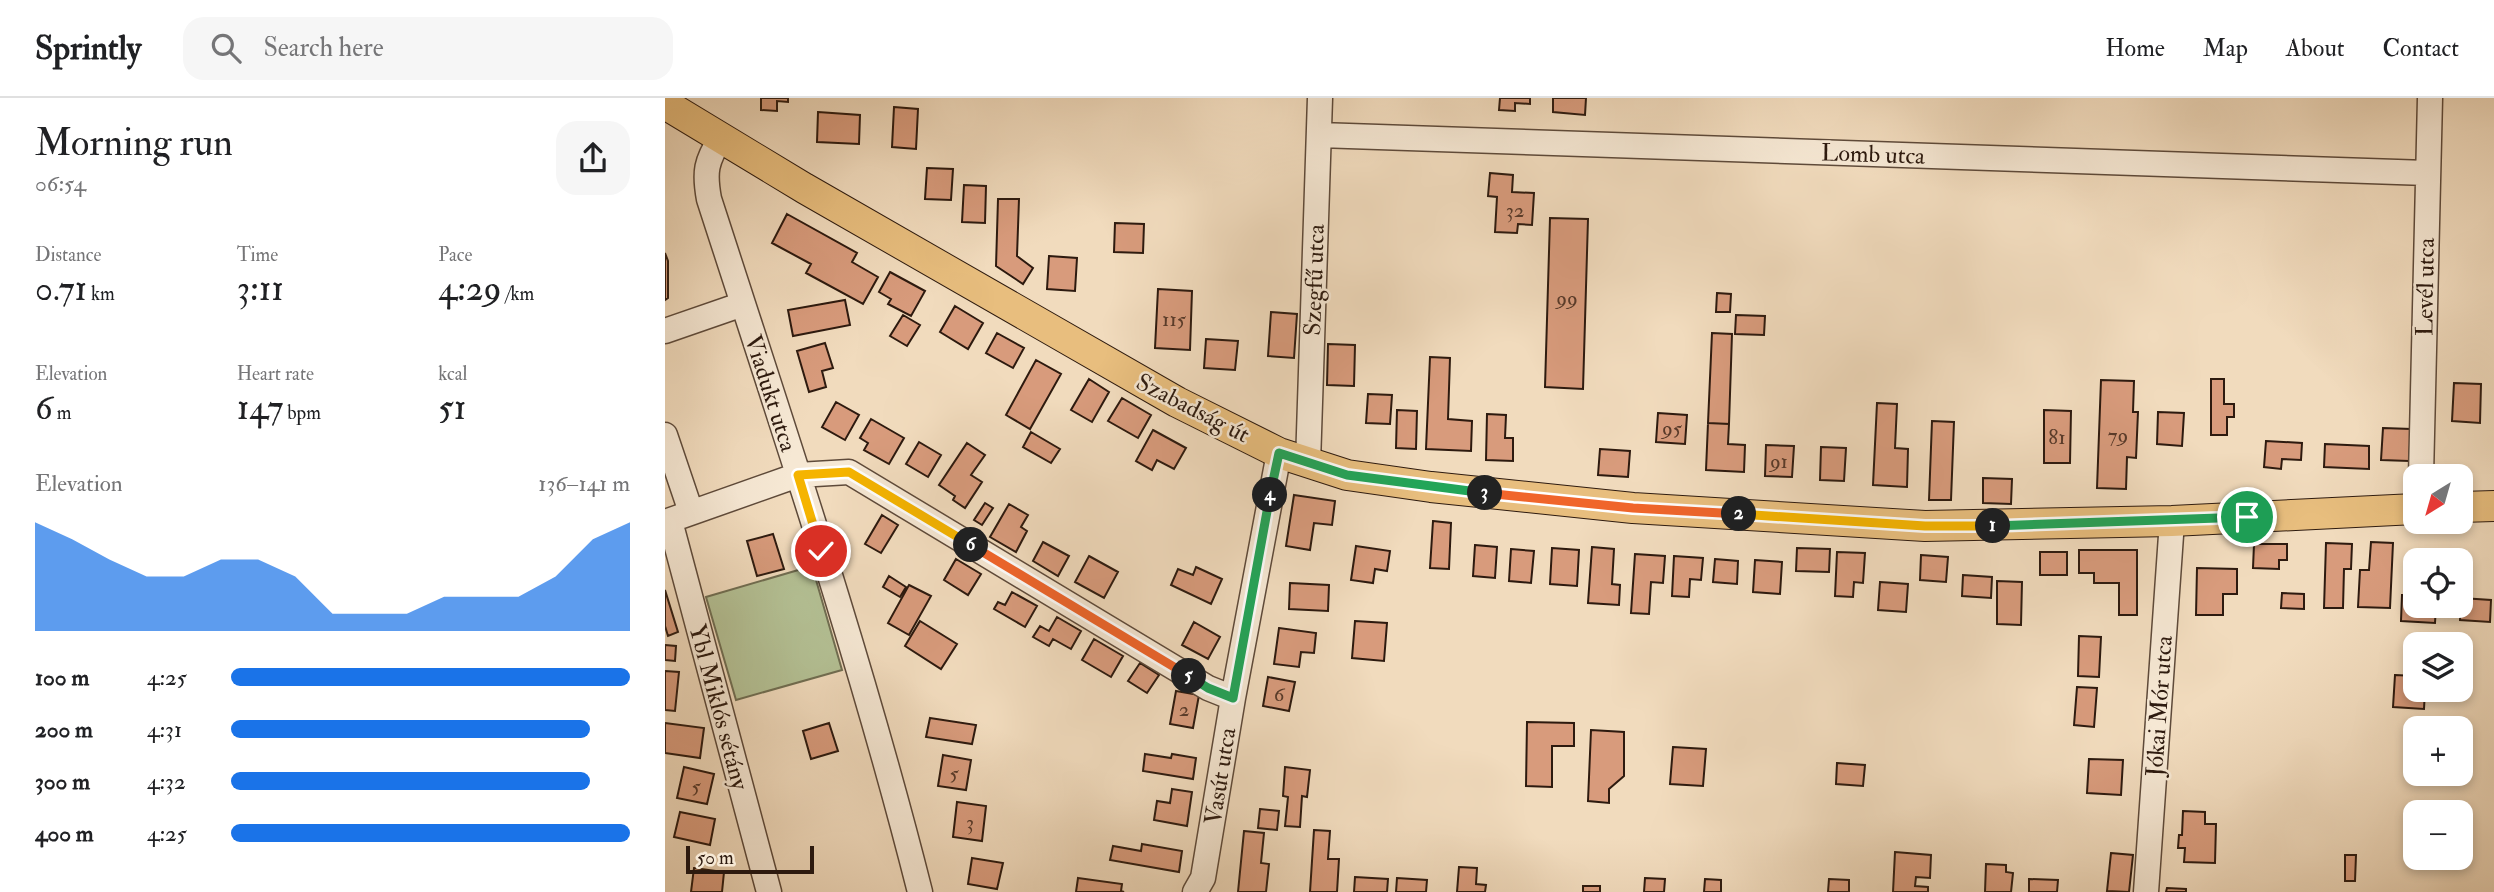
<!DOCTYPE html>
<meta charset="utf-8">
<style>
body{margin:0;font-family:"IM FELL Double Pica",serif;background:#f6f6f6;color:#202124;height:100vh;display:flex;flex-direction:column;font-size:26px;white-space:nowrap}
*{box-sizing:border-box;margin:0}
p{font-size:23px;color:#757577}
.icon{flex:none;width:38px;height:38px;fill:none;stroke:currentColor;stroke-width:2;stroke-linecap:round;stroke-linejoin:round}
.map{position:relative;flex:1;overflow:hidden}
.details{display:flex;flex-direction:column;background:#fff;width:665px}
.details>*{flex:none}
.needle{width:46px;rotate:217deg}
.buttons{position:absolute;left:1738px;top:366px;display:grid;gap:14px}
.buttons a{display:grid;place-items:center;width:70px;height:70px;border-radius:14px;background:#fff;box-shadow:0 4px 10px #0003;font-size:35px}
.scale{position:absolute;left:21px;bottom:18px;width:128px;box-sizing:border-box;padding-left:7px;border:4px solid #2d1a0f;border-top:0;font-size:19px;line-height:24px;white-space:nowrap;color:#2d1a0f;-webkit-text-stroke:5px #f6e8d4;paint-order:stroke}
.pin{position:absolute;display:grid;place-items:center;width:60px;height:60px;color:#fff;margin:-30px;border:4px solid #fff;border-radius:50%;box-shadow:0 2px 7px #0007}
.km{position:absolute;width:35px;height:35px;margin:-18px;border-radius:50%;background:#222;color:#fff;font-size:19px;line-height:35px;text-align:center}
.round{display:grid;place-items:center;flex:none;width:74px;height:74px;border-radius:21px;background:#f6f6f6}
.summary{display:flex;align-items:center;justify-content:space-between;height:119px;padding:0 35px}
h1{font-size:38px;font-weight:600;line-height:52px}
.stats{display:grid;grid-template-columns:repeat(3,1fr);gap:10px;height:119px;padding:7px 35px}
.stats div{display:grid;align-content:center}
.stats b{font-size:35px;font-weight:600}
.stats small{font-size:19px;font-weight:400}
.stats p{font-size:19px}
.chart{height:196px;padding:14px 35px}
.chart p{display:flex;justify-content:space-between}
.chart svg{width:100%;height:126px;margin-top:7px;fill:#1a73e8;opacity:.7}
ul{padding:0 35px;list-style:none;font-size:23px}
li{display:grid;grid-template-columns:112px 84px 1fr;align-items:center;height:52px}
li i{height:18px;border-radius:9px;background:#1a73e8}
header{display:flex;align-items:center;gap:42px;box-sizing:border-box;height:98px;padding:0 35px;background:#fff;border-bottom:2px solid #e0e0e0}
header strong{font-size:33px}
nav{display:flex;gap:38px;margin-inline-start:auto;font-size:24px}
.search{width:490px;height:63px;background:#f6f6f6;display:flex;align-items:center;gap:18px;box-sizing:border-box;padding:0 24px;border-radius:21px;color:#757577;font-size:26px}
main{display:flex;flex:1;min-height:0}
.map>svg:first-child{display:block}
.green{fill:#b4c195;stroke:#706e52;stroke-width:2}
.building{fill:#d89b7c;stroke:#2d1a0f;stroke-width:2}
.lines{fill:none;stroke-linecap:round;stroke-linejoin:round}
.minor-casing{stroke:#5e4a3a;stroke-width:27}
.major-casing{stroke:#2d1a0f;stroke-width:32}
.minor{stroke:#f6e8d4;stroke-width:24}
.major{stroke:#e8be7e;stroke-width:30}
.split-1-casing{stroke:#fff;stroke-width:14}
.split-2-casing{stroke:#fff;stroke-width:14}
.split-3-casing{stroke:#fff;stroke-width:14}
.split-4-casing{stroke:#fff;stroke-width:14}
.split-5-casing{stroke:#fff;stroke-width:14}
.split-6-casing{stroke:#fff;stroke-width:14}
.split-7-casing{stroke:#fff;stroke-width:14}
.split-1{stroke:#22a559;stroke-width:9}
.split-2{stroke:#f5b400;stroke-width:9}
.split-3{stroke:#f0652b;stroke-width:9}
.split-4{stroke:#22a559;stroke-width:9}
.split-5{stroke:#22a559;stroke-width:9}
.split-6{stroke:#f0652b;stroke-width:9}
.split-7{stroke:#f5b400;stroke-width:9}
.labels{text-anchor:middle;stroke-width:5;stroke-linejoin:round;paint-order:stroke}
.number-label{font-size:21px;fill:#583a2a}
.street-label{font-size:24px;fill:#2d1a0f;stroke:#f6e8d4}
</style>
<header>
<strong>Sprintly</strong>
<div class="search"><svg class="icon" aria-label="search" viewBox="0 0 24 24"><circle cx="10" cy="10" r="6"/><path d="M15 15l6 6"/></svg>Search here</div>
<nav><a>Home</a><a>Map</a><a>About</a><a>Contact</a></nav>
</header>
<main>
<section class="details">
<div class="summary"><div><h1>Morning run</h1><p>06:54</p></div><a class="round"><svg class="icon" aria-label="share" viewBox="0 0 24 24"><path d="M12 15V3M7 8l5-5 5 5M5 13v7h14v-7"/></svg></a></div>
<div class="stats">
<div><p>Distance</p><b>0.71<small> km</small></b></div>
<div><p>Time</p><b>3:11</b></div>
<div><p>Pace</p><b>4:29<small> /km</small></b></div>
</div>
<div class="stats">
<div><p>Elevation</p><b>6<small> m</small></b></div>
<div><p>Heart rate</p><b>147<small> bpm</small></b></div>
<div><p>kcal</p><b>51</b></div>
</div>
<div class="chart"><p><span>Elevation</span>136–141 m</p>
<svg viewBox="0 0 160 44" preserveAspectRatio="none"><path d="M0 44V6L10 12L20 19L30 25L40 25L50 19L60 19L70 25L80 38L90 38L100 38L110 32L120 32L130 32L140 25L150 12L160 6V44z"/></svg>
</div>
<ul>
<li><b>100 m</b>4:25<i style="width:100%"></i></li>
<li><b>200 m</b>4:31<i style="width:90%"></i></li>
<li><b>300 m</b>4:32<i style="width:90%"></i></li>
<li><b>400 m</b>4:25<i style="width:100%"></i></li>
</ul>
</section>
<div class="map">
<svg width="1829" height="794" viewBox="0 0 1829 794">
<rect width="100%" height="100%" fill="#f1dbbd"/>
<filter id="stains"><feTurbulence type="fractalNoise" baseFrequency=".00286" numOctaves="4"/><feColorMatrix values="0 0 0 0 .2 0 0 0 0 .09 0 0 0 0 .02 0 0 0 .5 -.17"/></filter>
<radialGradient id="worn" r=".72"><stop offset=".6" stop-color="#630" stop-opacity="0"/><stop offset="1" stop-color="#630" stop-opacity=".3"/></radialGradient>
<!-- green -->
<path class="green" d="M147,468L177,572L71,602L41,499Z"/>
<!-- building -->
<path class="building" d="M96,0H123V4L112,3V13L96,12Z
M835,0H865V6L850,5V13L834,12Z
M888,0H921L920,17L888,14Z
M229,9L253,11L251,51L227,49Z
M153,14L195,17L194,46L152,44Z
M262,70L288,71L286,102L260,101Z
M825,75L848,77L847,94L869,95L867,127L853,126L852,135L830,134L832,99L823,98Z
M299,87L321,88L320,125L297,124Z
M333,101H354L352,158L368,170L358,186L331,168Z
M122,116L192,155L187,164L213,179L198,206L141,175L146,166L107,145Z
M885,120L923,121L918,291L880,289Z
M450,125L479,126L478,155L449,154Z
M0,155L3,163V200L0,202Z
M384,158L412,160L410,193L382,191Z
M225,174L260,193L246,218L223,206L226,201L214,194Z
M493,191L527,193L525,252L490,250Z
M1052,195L1066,196L1065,214H1051Z
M180,202L185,227L128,238L123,212Z
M290,208L318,225L303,251L275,234Z
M606,214L632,216L629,260L603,258Z
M238,217L255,227L242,248L225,238Z
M1071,217L1100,218L1099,237L1070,236Z
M332,235L359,250L348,270L321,255Z
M1047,235L1067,236L1064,326L1043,325Z
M541,241L573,243L570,272L539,270Z
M160,245L168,270L157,273L161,289L144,294L132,253Z
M663,246L690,247L689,288L662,287Z
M765,259L785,260L783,321L807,323L806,353L761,351Z
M371,262L396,276L365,331L341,317Z
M424,281L444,294L427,324L406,312Z
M1546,281H1559V306H1569V319H1562V337H1546Z
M1436,282L1469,283L1468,314H1473L1471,360L1462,359L1461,391L1432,390Z
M1789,285L1816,286L1815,325L1787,323Z
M703,296L727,297L725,326L701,325Z
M457,300L486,317L473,340L443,323Z
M171,304L194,317L180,342L157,329Z
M1212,305L1232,306L1230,350L1243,351L1242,389L1208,387Z
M732,312L752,313L751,351L731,350Z
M1379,312L1406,313L1405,365H1379Z
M1493,314L1519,315L1517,348L1492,346Z
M993,315L1022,317L1020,346L991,344Z
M822,316L841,317L840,340H848V363L821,362Z
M206,321L239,340L224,366L199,352L203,345L195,340Z
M1267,323L1289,324L1286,402H1264Z
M1043,325L1064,326L1063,346L1080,347L1079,374L1041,372Z
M1718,330L1746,331L1744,363L1716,362Z
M488,332L521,350L509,371L492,362L487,372L471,363Z
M366,334L395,351L386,365L358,349Z
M1601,343L1637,345L1636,362L1617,361L1616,371L1599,369Z
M254,344L276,357L263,379L241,366Z
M302,345L320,357L306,377L317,384L300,410L288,402L290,398L274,387Z
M1660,346L1704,348V371L1659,369Z
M1101,347L1129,348L1127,379L1100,378Z
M1156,349L1181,350L1179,383L1155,382Z
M935,351L965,353L963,379L933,377Z
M1318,380L1347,381L1346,406L1318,405Z
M629,397L670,403L667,427L649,425L645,452L621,448Z
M320,405L328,410L317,427L309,422Z
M344,406L363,417L356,429L362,433L351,454L325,439Z
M217,417L233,427L216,455L200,446Z
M768,423L786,425L784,471L765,470Z
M108,436L119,471L92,478L82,443Z
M378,444L404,458L393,478L368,463Z
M1706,444L1728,445L1725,510L1693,509L1695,472H1704Z
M1661,445L1687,446L1686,471H1679L1678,510H1659Z
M1589,446H1622V462H1614V471L1588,470Z
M810,447L832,449L830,480L808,478Z
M691,448L725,453L722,473L710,471L708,485L686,482Z
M927,449L949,451L947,486L955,487L954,507L923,505Z
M887,450L914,452L912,488L885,486Z
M1132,450L1165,451L1164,474L1131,473Z
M846,451L869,453L866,485L844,483Z
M1414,452H1472V517H1454V485H1429V475H1414Z
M1172,454L1200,455L1198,485L1189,484L1188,499L1170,498Z
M1375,454H1402V477H1375Z
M970,456L1000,458L998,485L986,484L984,516L966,515Z
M1256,457L1283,459L1281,484L1255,482Z
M424,458L453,474L439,500L410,484Z
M1009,458L1038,460L1036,482L1025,481L1024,499L1007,498Z
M291,461L316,476L303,497L279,482Z
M1050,461L1073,463L1072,486L1048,484Z
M1090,462L1117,464L1115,496L1088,494Z
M531,469L557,481L546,506L506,487L513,471L528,477Z
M1532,470L1572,471V496H1558V517H1531Z
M1298,477L1327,479L1326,500L1297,498Z
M224,478L241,489L235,499L218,489Z
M1332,483L1357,484L1356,527L1332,526Z
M1215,484L1243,486L1241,514L1213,512Z
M625,485L664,487L663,513L624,511Z
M244,487L266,498L244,537L223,525Z
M0,492L13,534L3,538L0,528Z
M347,494L372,508L360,529L329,511L333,504L340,507Z
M1617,495L1639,496V511L1616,510Z
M1737,497L1750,498V508H1771L1770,525L1736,523Z
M1796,500L1826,502L1825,524L1795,522Z
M392,519L416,533L406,551L388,541L384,548L368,539L375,528L384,533Z
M255,523L292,546L276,571L240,548Z
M690,523L722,525L719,563L687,560Z
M529,524L555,539L543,561L517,547Z
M614,530L651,535L649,555L636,554L634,569L609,566Z
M1414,538L1436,539L1434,579L1413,578Z
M429,541L458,558L446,579L417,562Z
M0,547L11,548L10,563L0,562Z
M475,565L494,577L482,595L463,583Z
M0,573L14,574L10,613L0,612Z
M1730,577L1750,578V592H1760L1759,611L1728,609Z
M603,579L630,584L624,613L598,608Z
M1412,589L1432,590L1429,629L1409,627Z
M511,593L534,597L528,630L505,626Z
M265,620L311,627L307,646L261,639Z
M862,624L909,625V648H887V689L861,688Z
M0,625L39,630L35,660L0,655Z
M164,625L173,653L146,661L138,633Z
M926,632L959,634V678L944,691V705L923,703Z
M1008,649L1041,651L1038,688L1005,686Z
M480,656L506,660L507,656L531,660L528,681L478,673Z
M278,657L306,662L301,692L273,688Z
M1424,661L1458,662L1456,697L1422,695Z
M1172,665L1200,667L1198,688L1171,686Z
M19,669L49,676L42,706L12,700Z
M620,669L645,672L642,699L637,698L635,729L620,728L623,699L618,698Z
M507,691L527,694L522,728L489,722L492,703L505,705Z
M292,704L321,708L317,743L288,739Z
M595,711L614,713L612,732L593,730Z
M1518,713L1540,714V726H1551L1550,765L1519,764L1520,750H1513L1514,737H1517Z
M15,714L50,721L45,747L9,739Z
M649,732L665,733L663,761H674L672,794H645Z
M579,733L599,735L596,765L604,766L601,794H573Z
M477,746L517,753L514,774L445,762L448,748L476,753Z
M1230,754L1266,757L1265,780L1251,779L1250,788L1263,789V794H1228Z
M1446,755L1468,757L1464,794L1442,793Z
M1680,757H1691L1690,783H1680Z
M307,760L338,765L332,791L303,786Z
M1321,766L1341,767V774L1348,775L1346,794H1320Z
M794,769L812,770L811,786L821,787L820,794H792Z
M29,770L59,774L57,794H26Z
M690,779L723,781L722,794H689Z
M413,780L457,786L456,793L459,794H411Z
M732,780L762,782L761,794H731Z
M980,780L1000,781L999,794H979Z
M1040,781L1056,782V794H1039Z
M1164,781L1184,782V794H1163Z
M1364,781L1393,782L1392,794H1364Z
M918,788H935V794H918Z
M1502,790L1521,791V794H1501Z"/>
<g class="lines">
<defs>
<path id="minor" d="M654,37L1762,75
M56,40C41,63 39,74 44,101C118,330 196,560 255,794
M0,233L78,206
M0,337L26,414
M643,365L655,0
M1756,378L1765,0
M5,423L104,794
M0,424L133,377L184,374L543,590L568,600
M530,794L538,780L568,600L614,355
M1481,794L1507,423"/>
<path id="major" d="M0,6L139,90L512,304L614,355L682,377L766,389L968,410L1260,428L1507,423L1750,411
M1796,409L1829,408"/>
</defs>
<!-- minor casing -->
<use href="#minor" class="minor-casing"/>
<!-- major casing -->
<use href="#major" class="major-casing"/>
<!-- minor -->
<use href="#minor" class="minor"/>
<!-- major -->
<use href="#major" class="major"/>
</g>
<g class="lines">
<defs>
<path id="split-1" d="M1328,428L1582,419"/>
<path id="split-2" d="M1074,416L1260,428H1328"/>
<path id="split-3" d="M820,395L968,410L1074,416"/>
<path id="split-4" d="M605,397L614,355L682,377L820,395"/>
<path id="split-5" d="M524,578L543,590L568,600L605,397"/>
<path id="split-6" d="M306,447L524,578"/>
<path id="split-7" d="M156,453L133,377L184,374L306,447"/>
</defs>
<!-- split-1 casing -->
<use href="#split-1" class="split-1-casing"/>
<!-- split-2 casing -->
<use href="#split-2" class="split-2-casing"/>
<!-- split-3 casing -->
<use href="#split-3" class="split-3-casing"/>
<!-- split-4 casing -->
<use href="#split-4" class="split-4-casing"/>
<!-- split-5 casing -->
<use href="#split-5" class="split-5-casing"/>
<!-- split-6 casing -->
<use href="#split-6" class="split-6-casing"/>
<!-- split-7 casing -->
<use href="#split-7" class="split-7-casing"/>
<!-- split-1 -->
<use href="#split-1" class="split-1"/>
<!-- split-2 -->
<use href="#split-2" class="split-2"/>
<!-- split-3 -->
<use href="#split-3" class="split-3"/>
<!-- split-4 -->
<use href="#split-4" class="split-4"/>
<!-- split-5 -->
<use href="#split-5" class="split-5"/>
<!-- split-6 -->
<use href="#split-6" class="split-6"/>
<!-- split-7 -->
<use href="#split-7" class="split-7"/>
</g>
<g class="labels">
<!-- number labels -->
<g class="number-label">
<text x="850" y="119">32</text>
<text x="902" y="207">99</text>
<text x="509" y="228">115</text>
<text x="1007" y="337">95</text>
<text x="1453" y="344">79</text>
<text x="1392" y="346">81</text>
<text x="1114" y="370">91</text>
<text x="614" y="603">6</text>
<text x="519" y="618">2</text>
<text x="289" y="682">5</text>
<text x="31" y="695">5</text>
<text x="305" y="731">3</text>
</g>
<!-- street labels -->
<g class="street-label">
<text transform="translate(1208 56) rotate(2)" y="8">Lomb utca</text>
<text transform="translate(649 182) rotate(-88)" y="8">Szegfű utca</text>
<text transform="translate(1760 189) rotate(-89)" y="8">Levél utca</text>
<text transform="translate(106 295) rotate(72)" y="8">Viadukt utca</text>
<text transform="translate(528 310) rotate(27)" y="8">Szabadság út</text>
<text transform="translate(1494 608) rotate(-86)" y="8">Jókai Mór utca</text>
<text transform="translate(54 609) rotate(75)" y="8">Ybl Miklós sétány</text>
<text transform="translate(555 678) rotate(-81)" y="8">Vasút utca</text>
</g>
</g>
<rect width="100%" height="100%" filter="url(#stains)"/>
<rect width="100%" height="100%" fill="url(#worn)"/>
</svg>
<div class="buttons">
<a><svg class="needle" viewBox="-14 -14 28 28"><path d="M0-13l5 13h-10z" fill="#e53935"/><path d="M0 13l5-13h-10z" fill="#757577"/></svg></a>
<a><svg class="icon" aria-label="locate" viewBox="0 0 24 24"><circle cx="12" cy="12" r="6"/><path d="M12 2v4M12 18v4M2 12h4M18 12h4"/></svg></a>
<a><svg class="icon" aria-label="layers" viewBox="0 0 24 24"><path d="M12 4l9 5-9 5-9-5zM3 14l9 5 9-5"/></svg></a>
<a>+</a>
<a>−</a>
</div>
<div class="scale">50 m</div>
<div class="pin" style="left:1582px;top:419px;background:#1e9e55"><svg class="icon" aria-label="arrive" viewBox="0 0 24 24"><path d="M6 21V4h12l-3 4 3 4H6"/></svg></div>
<div class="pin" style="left:156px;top:453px;background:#d93025"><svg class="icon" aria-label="check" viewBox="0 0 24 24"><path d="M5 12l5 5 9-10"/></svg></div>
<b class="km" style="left:1328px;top:428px">1</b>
<b class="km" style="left:1074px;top:416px">2</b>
<b class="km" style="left:820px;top:395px">3</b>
<b class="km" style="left:605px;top:397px">4</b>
<b class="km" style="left:524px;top:578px">5</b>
<b class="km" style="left:306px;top:447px">6</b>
</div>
</main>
